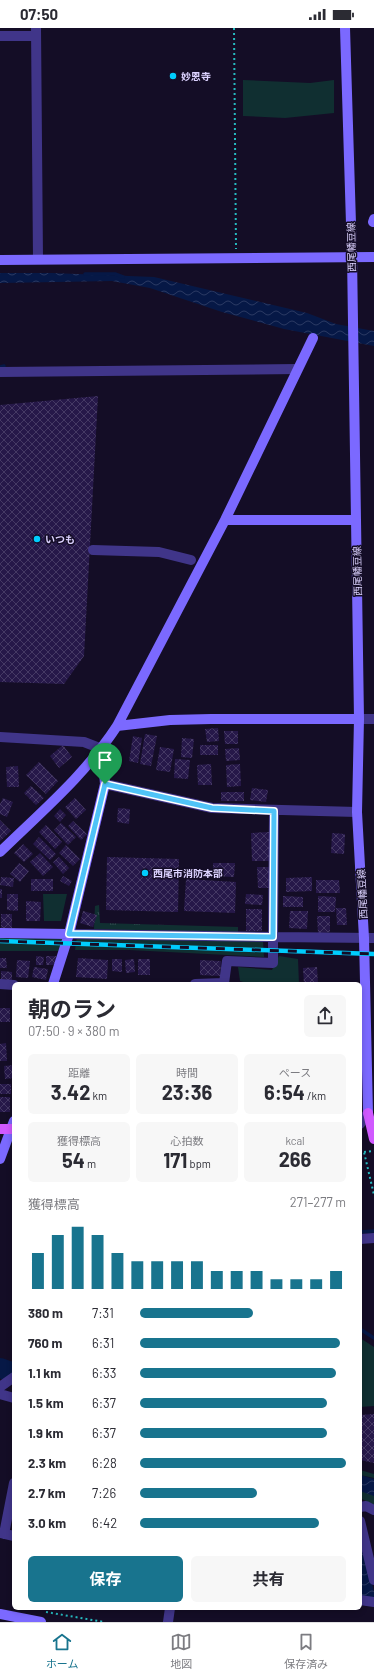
<!DOCTYPE html>
<html lang="ja">
<meta charset="utf-8">
<style>
body{margin:0;font-family:Barlow,"Noto Sans JP",sans-serif;background:#f7f7f7;color:#2b2b33;height:100vh;display:flex;flex-direction:column;font-size:15px;white-space:nowrap}
*{box-sizing:border-box;margin:0}
p{font-size:13px;color:#7c7c81}
.icon{flex:none;width:22px;height:22px;fill:none;stroke:currentColor;stroke-width:2;stroke-linecap:round;stroke-linejoin:round}
.map{position:relative;flex:1;overflow:hidden}
.sheet{position:absolute;left:12px;top:954px;width:350px;height:628px;display:flex;flex-direction:column;background:#fff;border-radius:6px;box-shadow:0 2px 6px #0003}
.sheet>*{flex:none}
.pin{position:absolute;display:grid;place-items:center;width:34px;height:34px;color:#fff;margin:-41px -17px;border-radius:50% 50% 50% 0;rotate:-45deg;box-shadow:0 0 4px #0007}
.pin .icon{rotate:45deg}
.round{display:grid;place-items:center;flex:none;width:42px;height:42px;border-radius:6px;background:#f7f7f7}
.overview{display:flex;align-items:center;justify-content:space-between;height:68px;padding:0 16px}
h1{font-size:22px;font-weight:700;line-height:30px}
.metrics{display:grid;grid-template-columns:repeat(3,1fr);gap:6px;height:68px;padding:4px 16px}
.metrics div{display:grid;align-content:center;border-radius:6px;background:#f7f7f7;text-align:center}
.metrics b{font-size:20px;font-weight:700}
.metrics small{font-size:11px;font-weight:400}
.metrics p{font-size:11px}
.chart{height:112px;padding:8px 16px}
.chart p{display:flex;justify-content:space-between}
.chart svg{width:100%;height:72px;margin-top:4px;stroke:#18748e;stroke-width:6}
.action{display:flex;gap:8px;margin-top:auto;padding:8px 16px}
.action a{flex:1;height:46px;border-radius:6px;background:#18748e;color:#fff;font-size:16px;font-weight:700;line-height:46px;text-align:center}
.action a+a{background:#f7f7f7;color:#2b2b33}
ul{padding:0 16px;list-style:none;font-size:13px}
li{display:grid;grid-template-columns:64px 48px 1fr;align-items:center;height:30px}
li i{height:10px;border-radius:5px;background:#18748e}
.status{display:flex;justify-content:space-between;align-items:center;height:28px;padding:0 20px;background:#fff;direction:ltr}
.status svg{height:11px;fill:currentColor}
.tab-bar{display:flex;justify-content:space-around;align-items:center;height:56px;border-top:1px solid #e1e1e2;background:#fff;font-size:11px;color:#7c7c81}
.tab-bar a{display:grid;justify-items:center;gap:2px}
.tab-bar .active{color:#18748e}
.map>svg:first-child{display:block}
.grass{fill:url(#grass-tufts)}
.park{fill:#102f31}
.water{fill:url(#water-waves)}
.lines{fill:none;stroke-linecap:round;stroke-linejoin:round}
.stream{stroke:#061846;stroke-width:3.5}
.river{stroke:#061846;stroke-width:20}
.building{fill:url(#building-cross-hatch)}
.path{stroke:#26bbc0;stroke-width:2;stroke-dasharray:2 3;stroke-linecap:butt}
.street{stroke:#403589;stroke-width:10}
.secondary{stroke:#7b69ff;stroke-width:10}
.primary{stroke:#d059ff;stroke-width:10}
.rail-casing{stroke:#00cdfd;stroke-width:4.5}
.rail{stroke:#140d26;stroke-width:3;stroke-dasharray:9;stroke-linecap:butt}
.route-casing{stroke:#fff;stroke-width:8}
.route{stroke:#4fc3f7;stroke-width:5}
.poi-dot{fill:#00cdfd;stroke:#140d26;stroke-width:1.5}
.labels{text-anchor:middle;stroke-width:3;stroke-linejoin:round;paint-order:stroke}
.poi-label{font-size:10px;font-weight:bold;fill:#dcd2ff;stroke:#140d26;text-anchor:start}
.street-label{font-size:10px;fill:#dcd2ff;stroke:#140d26}
</style>
<div class="status"><b>07:50</b><svg viewBox="0 0 49 12"><path d="M0 12V9h3v3zM5 12V6h3v6zM10 12V3h3v9zM15 12V0h3v12zM26 1h20v11H26zM47 4h2v5h-2z"/></svg></div>
<div class="map">
<svg width="374" height="1594" viewBox="0 0 374 1594">
<defs>
<pattern id="grass-tufts" width="24" height="20" patternUnits="userSpaceOnUse"><rect width="24" height="20" fill="#102f31"/><path d="M3 7l-1-3M5 7V3M7 7l1-3M15 17l-1-3M17 17v-4M19 17l1-3" fill="none" stroke="#324c50"/></pattern>
<pattern id="water-waves" width="16" height="10" patternUnits="userSpaceOnUse"><rect width="16" height="10" fill="#061846"/><path d="M0 5q4-4 8 0t8 0" fill="none" stroke="#2a3962"/></pattern>
<pattern id="building-cross-hatch" width="8" height="8" patternUnits="userSpaceOnUse"><rect width="8" height="8" fill="#261849"/><path d="M0 0l8 8M0 8l8-8" fill="none" stroke="#453964"/></pattern>
</defs>
<rect width="100%" height="100%" fill="#140d26"/>
<!-- grass -->
<path class="grass" d="M99,877L100,895L238,899V905L94,901L95,878Z"/>
<!-- park -->
<path class="park" d="M243,52L310,55L334,52V85L285,90L243,88Z
M43,866H67L61,893H44Z
M0,907L64,910L59,923H0Z
M77,908L263,912L264,929L129,922H75Z
M279,928L298,931L299,956H250L240,953L238,939L272,942Z
M360,1310L374,1319V1378L360,1379Z
M360,1442L374,1446V1450L360,1447Z
M360,1459L374,1464V1477L360,1470Z"/>
<!-- water -->
<path class="water" d="M0,245H52L154,249L307,285L336,296L374,303V318L284,301L222,284L150,260L112,253L0,255Z
M0,1333L13,1337L2,1345L0,1344Z
M360,1447L374,1451V1468L360,1463Z
M360,1503L374,1564V1572L360,1570Z"/>
<g class="lines">
<!-- stream -->
<path class="stream" d="M85,246H115L123,249
M0,339L4,338
M360,1204L374,1203
M360,1301L374,1310"/>
<!-- river -->
<path class="river" d="M0,1340L14,1345"/>
</g>
<!-- building -->
<path class="building" d="M98,368L84,628L64,656L0,654V377Z
M218,700L219,713L207,714L205,701Z
M224,703H238V716H225Z
M145,706L157,708L151,738L140,736Z
M133,708L142,710L138,735L129,733Z
M182,710L194,711L192,730L181,729Z
M63,717L72,729L59,740L50,728Z
M200,717H218V727H200Z
M160,719L174,721L170,744L156,742Z
M239,720L240,732L226,733L225,721Z
M175,731L190,732L188,751L174,750Z
M39,734L58,753L46,766L26,747Z
M211,736L212,757H198L197,737Z
M240,736L241,758L227,759L226,737Z
M18,738L19,759H7L6,739Z
M31,758L44,770L36,777L24,765Z
M252,760L268,762L266,774L250,772Z
M221,764H244V773H221Z
M3,770L13,774L7,789L0,786V776Z
M75,770L86,782L76,791L65,779Z
M118,780L130,781L129,796L117,794Z
M60,781L66,787L60,794L54,788Z
M0,792L11,803L0,813Z
M73,793L87,806L81,812L68,798Z
M61,795L76,809L68,817L54,802Z
M46,797L62,814L55,821L39,804Z
M269,804L270,833H252L251,805Z
M332,805L345,806L344,826L331,825Z
M39,809L56,826L50,832L33,816Z
M23,816L33,826L24,834L14,825Z
M66,817L80,831L73,838L59,825Z
M40,825L53,839L43,848L30,834Z
M59,829L69,840L63,846L53,834Z
M107,829L179,831L178,884L106,882Z
M19,835L29,843L20,854L10,846Z
M213,835H235L234,849L213,848Z
M257,839H269L270,860H258Z
M63,848L72,853L69,858L60,853Z
M1,849L14,850L13,859L0,857Z
M312,849V863L286,864V850Z
M31,851H53V863H31Z
M186,851L236,854L235,885L184,883Z
M316,852H339L340,865H316Z
M0,861H2V870H0Z
M7,866H18V883L7,882Z
M246,866L263,867L262,877L245,876Z
M283,868L303,869V879H283Z
M318,868L336,869L335,884H318Z
M26,873L41,874L40,893H26Z
M336,880H346L347,897H337Z
M246,881H262V903H246Z
M83,883L97,887L93,899L80,895Z
M290,883H308L307,901L289,900Z
M1,886H12V900H1Z
M317,888H330V904L318,905Z
M36,928L44,929L43,937H36Z
M46,928H56V937H46Z
M0,930H6L7,940H0Z
M78,930L108,932L107,951L76,949Z
M112,931H122V944L112,943Z
M134,931L135,944L126,945L125,932Z
M138,931H150V947H138Z
M17,932L30,933L28,950L16,949Z
M200,932L221,933L220,948L200,947Z
M34,939L48,941L46,952L32,949Z
M317,939L318,956H304L303,940Z
M1,943L12,944V953L1,952Z
M0,980H10V994H0Z
M6,1015L7,1033H0V1016Z
M14,1037V1050L5,1051L4,1038Z
M0,1056H11V1066H0Z
M0,1069H10V1084H0Z
M374,1386V1435L360,1432V1387Z"/>
<g class="lines">
<!-- path -->
<path class="path" d="M234,0L236,221
M360,1122L364,1124L374,1167
M364,1124L374,1123
M46,1584L104,1594"/>
<!-- street -->
<path class="street" d="M36,0L38,231
M0,8H36
M0,344L297,341
M93,522L159,524L191,532
M359,691H374
M0,709L84,714L102,721
M105,756L212,780L357,784
M274,783L273,909L374,910
M69,906L273,909V935L227,933L224,955L195,956
M0,956L14,957
M360,1096L368,1085
M360,1211L374,1210
M0,1359L14,1349
M0,1366L14,1370
M360,1479L366,1478L374,1482
M360,1493L374,1552
M0,1505L14,1508
M4,1506L14,1455
M360,1572L374,1574
M168,1594L170,1580"/>
<!-- secondary -->
<path class="secondary" d="M345,0L352,228L356,492L359,691L357,784L364,910L368,1085
M373,194L374,191
M0,232L374,229
M225,492H356
M117,698L170,692L211,691H359
M0,824C42,783 85,747 117,698L225,492L313,310
M0,905L69,906
M53,956L69,906L105,756L102,721
M0,1131L14,1093
M0,1586L41,1594"/>
<!-- primary -->
<path class="primary" d="M368,1085L374,1111
M0,1101H14"/>
<defs>
<path id="rail" d="M0,913L374,926"/>
</defs>
<!-- rail casing -->
<use href="#rail" class="rail-casing"/>
<!-- rail -->
<use href="#rail" class="rail"/>
</g>
<g class="lines">
<defs>
<path id="route" d="M105,756L212,780L274,783L273,909L69,906Z"/>
</defs>
<!-- route casing -->
<use href="#route" class="route-casing"/>
<!-- route -->
<use href="#route" class="route"/>
</g>
<!-- markers -->
<g class="poi-dot">
<circle cx="173" cy="48" r="4"/>
<circle cx="37" cy="511" r="4"/>
<circle cx="145" cy="845" r="4"/>
</g>
<g class="labels">
<!-- poi labels -->
<g class="poi-label">
<text x="181" y="52">妙恩寺</text>
<text x="45" y="515">いつも</text>
<text x="153" y="849">西尾市消防本部</text>
</g>
<!-- street labels -->
<g class="street-label">
<text transform="translate(351 219) rotate(-91)" y="4">西尾幡豆線</text>
<text transform="translate(357 543) rotate(-91)" y="4">西尾幡豆線</text>
<text transform="translate(362 866) rotate(-93)" y="4">西尾幡豆線</text>
</g>
</g>
</svg>
<div class="pin" style="left:105px;top:756px;background:#1e9e55"><svg class="icon" aria-label="arrive" viewBox="0 0 24 24"><path d="M6 21V4h12l-3 4 3 4H6"/></svg></div>
<section class="sheet">
<div class="overview"><div><h1>朝のラン</h1><p>07:50 · 9 × 380 m</p></div><a class="round"><svg class="icon" aria-label="share" viewBox="0 0 24 24"><path d="M12 15V3M7 8l5-5 5 5M5 13v7h14v-7"/></svg></a></div>
<div class="metrics">
<div><p>距離</p><b>3.42<small> km</small></b></div>
<div><p>時間</p><b>23:36</b></div>
<div><p>ペース</p><b>6:54<small> /km</small></b></div>
</div>
<div class="metrics">
<div><p>獲得標高</p><b>54<small> m</small></b></div>
<div><p>心拍数</p><b>171<small> bpm</small></b></div>
<div><p>kcal</p><b>266</b></div>
</div>
<div class="chart"><p><span>獲得標高</span>271–277 m</p>
<svg viewBox="0 0 160 44" preserveAspectRatio="none"><path d="M5 44V22M15 44V11M25 44V6M35 44V11M45 44V22M55 44V27M65 44V27M75 44V27M85 44V27M95 44V33M105 44V33M115 44V33M125 44V38M135 44V38M145 44V38M155 44V33"/></svg>
</div>
<ul>
<li><b>380 m</b>7:31<i style="width:55%"></i></li>
<li><b>760 m</b>6:31<i style="width:97%"></i></li>
<li><b>1.1 km</b>6:33<i style="width:95%"></i></li>
<li><b>1.5 km</b>6:37<i style="width:91%"></i></li>
<li><b>1.9 km</b>6:37<i style="width:91%"></i></li>
<li><b>2.3 km</b>6:28<i style="width:100%"></i></li>
<li><b>2.7 km</b>7:26<i style="width:57%"></i></li>
<li><b>3.0 km</b>6:42<i style="width:87%"></i></li>
</ul>
<div class="action"><a>保存</a><a>共有</a></div>
</section>
</div>
<nav class="tab-bar">
<a class="active"><svg class="icon" aria-label="home" viewBox="0 0 24 24"><path d="M3 11l9-7 9 7M6 9v11h12V9"/></svg>ホーム</a>
<a><svg class="icon" aria-label="map" viewBox="0 0 24 24"><path d="M3 6l6-2 6 2 6-2v14l-6 2-6-2-6 2zM9 4v14M15 6v14"/></svg>地図</a>
<a><svg class="icon" aria-label="saved" viewBox="0 0 24 24"><path d="M7 4h10v16l-5-4-5 4z"/></svg>保存済み</a>
</nav>
